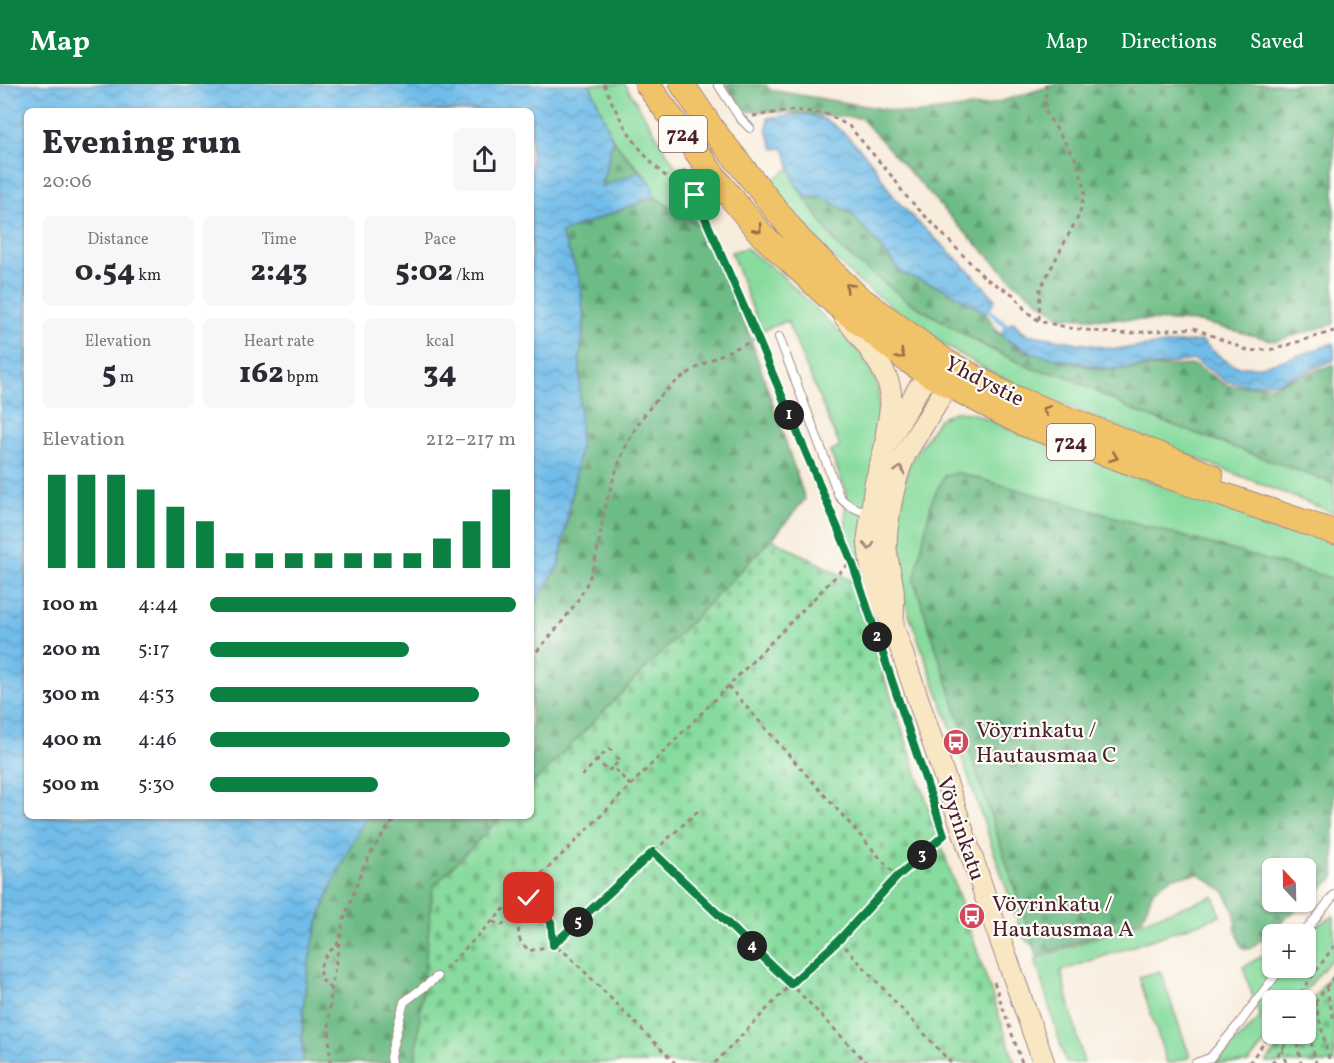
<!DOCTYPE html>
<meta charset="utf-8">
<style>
body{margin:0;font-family:Vollkorn,serif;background:#f7f7f7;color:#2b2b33;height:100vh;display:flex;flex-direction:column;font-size:22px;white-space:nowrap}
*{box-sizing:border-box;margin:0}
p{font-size:20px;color:#7c7c81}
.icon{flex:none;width:33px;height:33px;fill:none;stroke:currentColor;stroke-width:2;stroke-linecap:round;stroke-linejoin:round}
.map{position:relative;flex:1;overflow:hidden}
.details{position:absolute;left:24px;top:24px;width:510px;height:711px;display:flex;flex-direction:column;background:#fff;border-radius:9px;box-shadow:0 2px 4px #0004}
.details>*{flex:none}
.needle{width:39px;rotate:338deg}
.fabs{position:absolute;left:1262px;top:774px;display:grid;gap:12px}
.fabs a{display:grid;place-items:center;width:54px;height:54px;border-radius:9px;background:#fff;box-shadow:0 2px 4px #0004;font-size:30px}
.pin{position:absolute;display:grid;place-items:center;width:51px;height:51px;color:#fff;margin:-26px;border-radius:12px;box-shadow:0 3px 9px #0006}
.km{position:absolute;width:30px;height:30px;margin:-15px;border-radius:50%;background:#222;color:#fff;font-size:16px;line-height:30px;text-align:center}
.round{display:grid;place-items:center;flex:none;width:63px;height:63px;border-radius:9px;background:#f7f7f7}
.headline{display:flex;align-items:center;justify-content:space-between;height:102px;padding:0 18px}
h1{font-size:33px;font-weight:800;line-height:45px}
.metrics{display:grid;grid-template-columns:repeat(3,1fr);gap:9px;height:102px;padding:6px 18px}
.metrics div{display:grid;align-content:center;border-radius:9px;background:#f7f7f7;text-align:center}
.metrics b{font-size:30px;font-weight:800}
.metrics small{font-size:16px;font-weight:400}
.metrics p{font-size:16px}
.chart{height:168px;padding:12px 18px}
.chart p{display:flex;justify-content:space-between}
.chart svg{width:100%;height:108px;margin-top:6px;stroke:#0b8043;stroke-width:6}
ul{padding:0 18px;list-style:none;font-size:20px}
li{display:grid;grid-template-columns:96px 72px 1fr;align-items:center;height:45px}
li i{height:15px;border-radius:8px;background:#0b8043}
header{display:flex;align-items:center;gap:36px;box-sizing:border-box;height:84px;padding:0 30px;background:#0b8043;color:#fff}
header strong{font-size:28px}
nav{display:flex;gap:33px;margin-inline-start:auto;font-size:21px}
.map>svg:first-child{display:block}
.green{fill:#87db9e;stroke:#687d64;stroke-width:1.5}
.forest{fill:url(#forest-firs);stroke:#5c6d58;stroke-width:1.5}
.cemetery{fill:url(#cemetery-stones);stroke:#687d64;stroke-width:1.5}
.water{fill:url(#water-waves);stroke:#5c6e8a;stroke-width:1.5}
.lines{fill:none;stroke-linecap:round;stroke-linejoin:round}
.stream{stroke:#6fbce9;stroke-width:4.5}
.service-casing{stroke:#a18684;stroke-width:10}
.secondary-casing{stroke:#a18684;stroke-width:23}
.primary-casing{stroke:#a18684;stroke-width:26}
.path{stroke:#a18684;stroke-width:3;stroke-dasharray:4.5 4.5;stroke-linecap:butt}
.service{stroke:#fff;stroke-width:8}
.secondary{stroke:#f9e7c3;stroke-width:21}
.primary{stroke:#f1c369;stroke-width:24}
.oneway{stroke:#956947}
.oneway2{stroke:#a28377}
.route-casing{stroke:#fff;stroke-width:12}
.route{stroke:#0b8043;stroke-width:8}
.labels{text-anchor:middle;stroke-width:4.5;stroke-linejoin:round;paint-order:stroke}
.shield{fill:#fdfcf7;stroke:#806168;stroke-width:1.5}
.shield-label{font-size:21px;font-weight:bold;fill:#4a1f2b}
.street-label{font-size:22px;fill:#4a1f2b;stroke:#fdfcf7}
.poi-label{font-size:22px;fill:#4a1f2b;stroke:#fdfcf7;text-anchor:start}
</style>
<header>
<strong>Map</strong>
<nav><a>Map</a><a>Directions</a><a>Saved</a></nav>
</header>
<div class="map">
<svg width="1334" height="979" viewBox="0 0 1334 979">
<defs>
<pattern id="forest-firs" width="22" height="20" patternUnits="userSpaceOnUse" patternTransform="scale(1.5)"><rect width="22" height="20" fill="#6dbb85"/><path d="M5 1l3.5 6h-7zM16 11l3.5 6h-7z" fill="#5c976d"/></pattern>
<pattern id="cemetery-stones" width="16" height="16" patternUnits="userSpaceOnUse" patternTransform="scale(1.5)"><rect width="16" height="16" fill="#87db9e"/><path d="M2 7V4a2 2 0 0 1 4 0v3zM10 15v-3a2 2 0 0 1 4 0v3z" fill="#76bc88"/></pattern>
<pattern id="water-waves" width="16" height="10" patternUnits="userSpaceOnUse" patternTransform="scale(1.5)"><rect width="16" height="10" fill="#6fbce9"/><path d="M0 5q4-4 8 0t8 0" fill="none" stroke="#5d98bd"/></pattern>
</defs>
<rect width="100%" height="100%" fill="#fdfcf7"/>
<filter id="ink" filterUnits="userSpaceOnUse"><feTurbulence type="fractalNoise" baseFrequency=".0167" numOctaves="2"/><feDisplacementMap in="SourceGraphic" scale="12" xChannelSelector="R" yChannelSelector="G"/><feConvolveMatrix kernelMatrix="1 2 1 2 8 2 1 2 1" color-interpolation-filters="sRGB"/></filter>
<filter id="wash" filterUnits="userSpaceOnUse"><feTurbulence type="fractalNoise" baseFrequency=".008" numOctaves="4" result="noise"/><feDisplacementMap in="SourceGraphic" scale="24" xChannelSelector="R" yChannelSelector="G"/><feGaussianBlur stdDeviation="1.35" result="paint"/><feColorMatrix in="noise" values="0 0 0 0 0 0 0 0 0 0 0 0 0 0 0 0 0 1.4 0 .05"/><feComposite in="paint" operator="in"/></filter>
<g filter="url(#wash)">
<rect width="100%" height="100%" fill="#f8ecdc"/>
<!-- green -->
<path class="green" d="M590,0H625L683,95L701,142L654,113L652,100L613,56Z
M790,84L795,99L839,164L909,218L986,263L1033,285L1064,291L1135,327L1334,400V429L1155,358L1009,298L942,260L859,198L795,138L765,101Z
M746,164L779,189L861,269L872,288L878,304L879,323L864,490L845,443L846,407L830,368L840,363L787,237L761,247L731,168Z
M954,328L971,329L1136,392L1334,460V495L959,389L945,391L914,497L1034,863L1023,853L965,683L900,505L894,472L896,432L908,382L939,335Z
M1214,812L1220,832L1061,887L1084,979H1066L1035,875Z
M1334,832V872L1298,916H1272V949L1248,979H1215L1260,934L1243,883L1272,866V884H1305V850H1300Z
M1160,887L1190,973L1171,979H1167L1139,893Z"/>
<!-- forest -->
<path class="forest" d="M726,0L766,1L770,6L913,30L989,21L1057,0H1334V240L1275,257L1200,238L1060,233L1016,200L956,139L861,34L768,27L743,28Z
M613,56L640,88L601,103Z
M795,99L807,113H821L851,129L903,190L943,204L985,228L1000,251L1023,267L1104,286L1194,281L1228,302H1272L1334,280V400L1135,327L1064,291L1033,285L987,263L909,218L839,164Z
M654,113L701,142L748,247L805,415L772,455L531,702V522L541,510L559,481L580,364V274L584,238L580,195L561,149Z
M959,389L1334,495V794L1305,817V784H1272V818H1305L1250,865H1245L1241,862L1236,845L1235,830L1224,807L1199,790L1172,793L1153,807L1142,835L1037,872L914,497L932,416L945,391Z
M367,732H502L433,803L416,974L420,979H303C300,931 307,864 325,819C336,789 351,760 367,732Z"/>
<!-- cemetery -->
<path class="cemetery" d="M772,455L852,497L1015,979H420L416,974L433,803L502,732H531V702Z
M1334,886V979H1266L1288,950H1305V926Z"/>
<!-- water -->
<path class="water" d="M0,0H171L186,2L189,0H590L613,56L601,103L640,88L652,100L654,113L561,149L580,195L584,238L580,274V364L559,481L541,510L531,522V27H27V732H367C351,760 336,789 325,819C307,864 300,931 303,979H0Z
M803,30C808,31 816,32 821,34C838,40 864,68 875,83C883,96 890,110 901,121C931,153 967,181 995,215L989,226L985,228L943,204L903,190L851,129L821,113H807L795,99L784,64L774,65L767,47L768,34Z
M1013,238L1026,250L1114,265L1202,257C1212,266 1224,278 1237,282C1256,289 1313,266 1334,259V276L1280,298L1250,301L1227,298L1194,276L1156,282L1109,285L1034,270L1009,257L1000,251L1006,242Z"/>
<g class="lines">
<!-- stream -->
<path class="stream" d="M985,223L1010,245"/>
</g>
</g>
<g filter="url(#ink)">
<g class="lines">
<defs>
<path id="service" d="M718,0L740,34L750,44
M779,253L839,412C847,423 858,425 870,430
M1303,850L1334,811
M391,979L390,973L404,918L437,893
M1196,979L1210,974L1239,940L1281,884"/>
<path id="secondary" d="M845,233C858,250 884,281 889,301C894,317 888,336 886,353
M893,542C893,530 894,517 893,505C891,491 887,477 886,464C886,439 894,396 904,373C911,357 952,301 951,289C951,285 948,281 945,277L939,282L918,305L885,363L875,400L868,456L871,482L875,505L893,542L993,835L1044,979"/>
<path id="primary" d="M647,0L720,100L762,151L838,222L907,276L930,291L1021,339L1167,392L1334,448
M682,0L713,46L800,156L857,212L945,277L1010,312L1178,378L1211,392"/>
</defs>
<!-- service casing -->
<use href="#service" class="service-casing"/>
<!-- secondary casing -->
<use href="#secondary" class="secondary-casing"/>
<!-- primary casing -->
<use href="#primary" class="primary-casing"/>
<!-- path -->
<path class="path" d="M604,0C621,43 651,90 693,110
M1046,0L1045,27L1078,79L1085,106L1080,129L1040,205L1039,237L1070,244L1119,250L1194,244L1249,267L1274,265L1334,247
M753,32L795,26L827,30L849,42L895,96L904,110L985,194L1014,211L1026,227L1039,237
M684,86L758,255L851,477
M531,574C551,551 575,526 588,497C600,470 600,440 608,413C633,322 672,288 758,255
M728,602L897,793
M612,667L609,665L597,676L608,687L613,683
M616,673L620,676L613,683L630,701
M582,692L597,676
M653,768L791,900L867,979
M532,799L535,806L529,814L538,823
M549,834C543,836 542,833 535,833C523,832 515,844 520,856C522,860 526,863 529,867L553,861L699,726
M493,837L499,841H502L518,828L538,823L551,838L553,861L568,871L675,979
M839,856L951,979
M445,885L531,798L548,784L582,751L839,489L851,478
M994,898L1022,979
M1326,903L1334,936
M331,905L320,894C319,875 327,871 339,858
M1295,916L1334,862
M1315,918L1330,979
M1305,932L1316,979
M1305,933L1334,892
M1295,950L1301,979
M1282,965L1286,979
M330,979L329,931L331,906L343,838L363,784L375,762L396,732
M715,979L791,900L839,856L897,793L944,751
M1249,979L1272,948
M1272,979L1293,950"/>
<!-- service -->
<use href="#service" class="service"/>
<!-- secondary -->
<use href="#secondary" class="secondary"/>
<!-- primary -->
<use href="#primary" class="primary"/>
</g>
<!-- one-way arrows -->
<defs><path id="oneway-chevron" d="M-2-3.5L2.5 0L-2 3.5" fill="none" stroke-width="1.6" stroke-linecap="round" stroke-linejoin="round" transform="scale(1.5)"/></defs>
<g class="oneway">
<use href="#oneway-chevron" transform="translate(758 145) rotate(49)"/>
<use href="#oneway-chevron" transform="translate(849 203) rotate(-135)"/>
<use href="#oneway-chevron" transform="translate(901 271) rotate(37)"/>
<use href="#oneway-chevron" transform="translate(1046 326) rotate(-159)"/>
<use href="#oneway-chevron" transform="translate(1114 373) rotate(20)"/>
</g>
<g class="oneway2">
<use href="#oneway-chevron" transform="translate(900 386) rotate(-74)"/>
<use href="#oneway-chevron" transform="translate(869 462) rotate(87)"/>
</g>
</g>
<g class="lines" filter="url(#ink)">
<defs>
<path id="route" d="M529,814L551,838L553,861L653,768L791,900L839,856L897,793L944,751L852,478L758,255L695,111"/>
</defs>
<!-- route casing -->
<use href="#route" class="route-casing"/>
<!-- route -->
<use href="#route" class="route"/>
</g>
<!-- icons -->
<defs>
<symbol id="bus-disc" viewBox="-11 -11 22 22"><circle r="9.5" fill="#d1495b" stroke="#fdfcf7"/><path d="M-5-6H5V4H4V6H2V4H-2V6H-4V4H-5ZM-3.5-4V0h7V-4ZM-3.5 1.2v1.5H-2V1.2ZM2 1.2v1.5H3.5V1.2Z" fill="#fff"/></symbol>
</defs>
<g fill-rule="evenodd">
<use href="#bus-disc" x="941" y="643" width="30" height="30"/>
<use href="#bus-disc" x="957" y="817" width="30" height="30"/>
</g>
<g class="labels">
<!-- shield labels -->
<g class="shield">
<rect x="659" y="32" width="48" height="36" rx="4.5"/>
<rect x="1047" y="340" width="48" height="36" rx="4.5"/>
</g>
<g class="shield-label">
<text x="683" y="57">724</text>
<text x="1071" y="365">724</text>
</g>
<!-- street labels -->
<g class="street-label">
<text transform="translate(985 296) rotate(27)" y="8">Yhdystie</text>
<text transform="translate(962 744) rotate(71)" y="8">Vöyrinkatu</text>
</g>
<!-- poi labels -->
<g class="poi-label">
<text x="976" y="653">Vöyrinkatu /<tspan x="976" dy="25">Hautausmaa C</tspan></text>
<text x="992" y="827">Vöyrinkatu /<tspan x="992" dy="25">Hautausmaa A</tspan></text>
</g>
</g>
</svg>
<div class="fabs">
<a><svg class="needle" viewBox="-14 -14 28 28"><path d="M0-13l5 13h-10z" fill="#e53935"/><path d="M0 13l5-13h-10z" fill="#7c7c81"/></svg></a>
<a>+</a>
<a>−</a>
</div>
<div class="pin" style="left:695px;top:111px;background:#1e9e55"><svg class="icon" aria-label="arrive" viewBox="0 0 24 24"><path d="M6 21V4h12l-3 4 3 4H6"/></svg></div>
<div class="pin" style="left:529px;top:814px;background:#d93025"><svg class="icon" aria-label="check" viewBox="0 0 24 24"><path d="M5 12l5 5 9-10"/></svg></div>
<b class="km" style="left:789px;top:331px">1</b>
<b class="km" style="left:877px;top:553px">2</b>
<b class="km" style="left:922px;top:771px">3</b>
<b class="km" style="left:752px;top:862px">4</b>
<b class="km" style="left:578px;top:838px">5</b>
<section class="details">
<div class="headline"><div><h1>Evening run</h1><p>20:06</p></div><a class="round"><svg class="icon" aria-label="share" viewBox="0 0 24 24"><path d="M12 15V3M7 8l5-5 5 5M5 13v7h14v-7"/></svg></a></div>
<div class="metrics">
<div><p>Distance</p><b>0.54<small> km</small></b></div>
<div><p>Time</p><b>2:43</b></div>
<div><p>Pace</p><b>5:02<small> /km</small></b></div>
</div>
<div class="metrics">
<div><p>Elevation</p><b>5<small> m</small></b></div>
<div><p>Heart rate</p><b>162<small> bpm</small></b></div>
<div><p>kcal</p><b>34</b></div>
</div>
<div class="chart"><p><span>Elevation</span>212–217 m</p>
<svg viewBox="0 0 160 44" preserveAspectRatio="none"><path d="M5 44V6M15 44V6M25 44V6M35 44V12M45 44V19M55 44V25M65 44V38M75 44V38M85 44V38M95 44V38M105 44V38M115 44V38M125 44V38M135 44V32M145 44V25M155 44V12"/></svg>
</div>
<ul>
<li><b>100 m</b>4:44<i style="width:100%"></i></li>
<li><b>200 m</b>5:17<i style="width:65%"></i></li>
<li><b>300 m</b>4:53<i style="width:88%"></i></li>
<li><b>400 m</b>4:46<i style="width:98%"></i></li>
<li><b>500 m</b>5:30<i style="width:55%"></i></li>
</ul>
</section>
</div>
